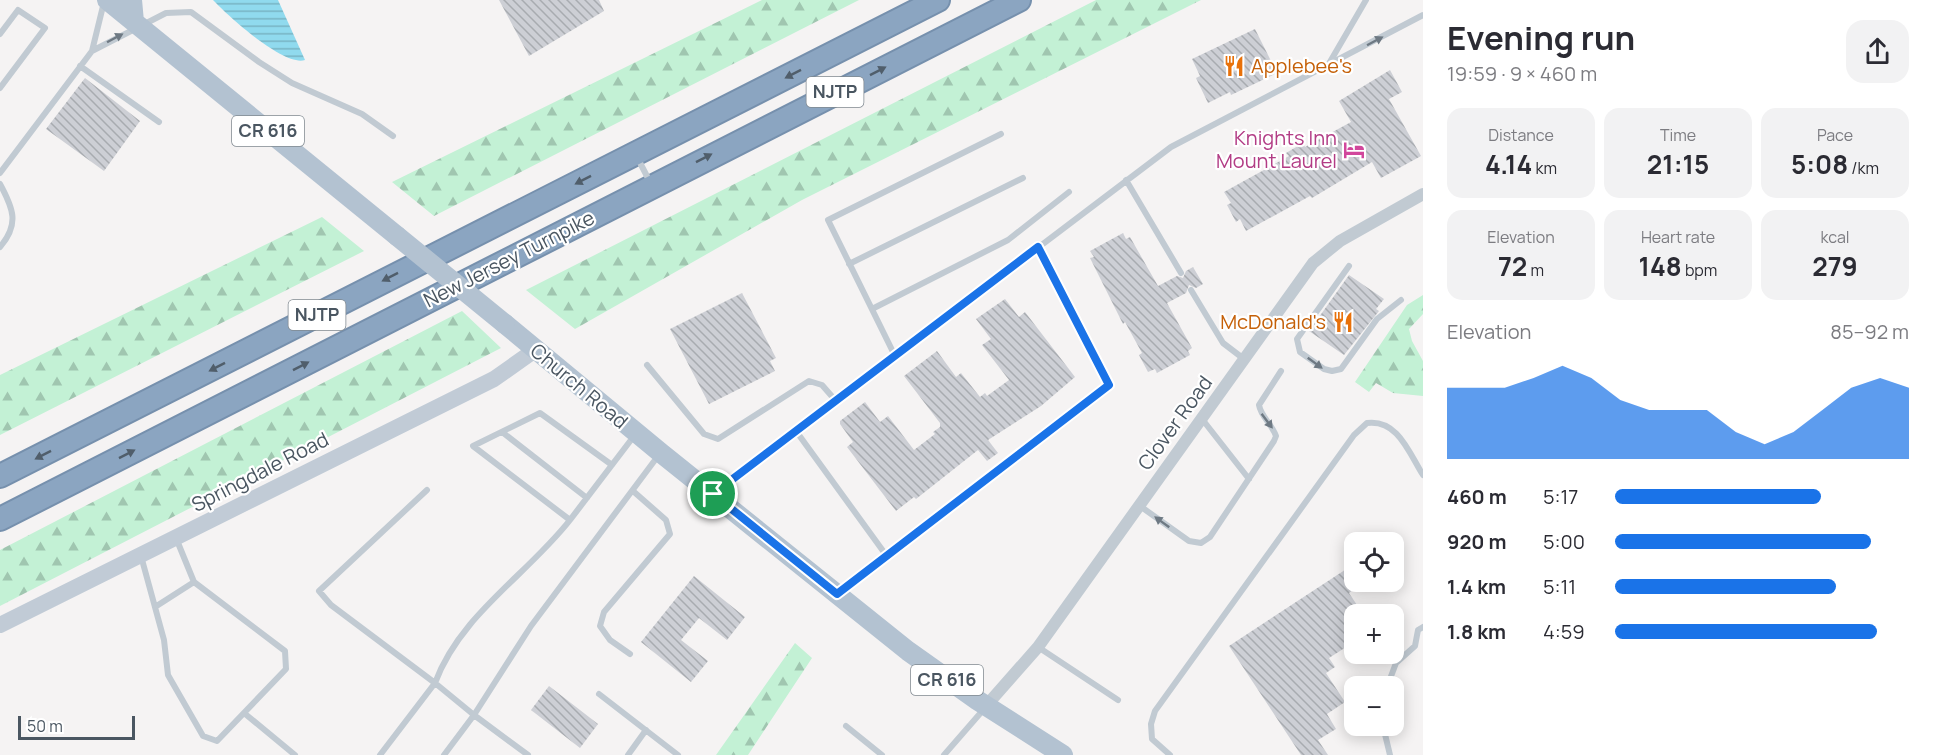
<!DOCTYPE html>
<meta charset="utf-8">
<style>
body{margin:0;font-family:Manrope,sans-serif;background:#f2f2f3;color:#2b2b33;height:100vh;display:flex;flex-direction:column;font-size:22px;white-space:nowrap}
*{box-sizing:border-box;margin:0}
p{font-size:20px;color:#7c7c81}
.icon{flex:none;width:33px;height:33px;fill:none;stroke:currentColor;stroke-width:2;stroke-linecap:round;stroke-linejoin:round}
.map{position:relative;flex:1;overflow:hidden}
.drawer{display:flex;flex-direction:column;background:#fff;width:510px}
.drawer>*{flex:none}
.controls{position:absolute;left:1344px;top:532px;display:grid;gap:12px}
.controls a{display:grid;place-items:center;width:60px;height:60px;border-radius:12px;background:#fff;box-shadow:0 3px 15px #0003;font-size:30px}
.scale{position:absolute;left:18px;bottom:15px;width:117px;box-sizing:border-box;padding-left:6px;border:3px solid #4a5661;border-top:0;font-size:16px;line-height:21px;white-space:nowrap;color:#4a5661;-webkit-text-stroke:4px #fff;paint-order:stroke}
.pin{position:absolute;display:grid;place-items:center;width:51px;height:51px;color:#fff;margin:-26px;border:3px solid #fff;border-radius:50%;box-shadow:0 2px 6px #0007}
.round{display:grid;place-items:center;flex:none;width:63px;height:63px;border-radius:18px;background:#f2f2f3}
.summary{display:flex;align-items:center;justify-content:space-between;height:102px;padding:0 24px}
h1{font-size:33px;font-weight:700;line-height:45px}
.figures{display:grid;grid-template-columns:repeat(3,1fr);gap:9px;height:102px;padding:6px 24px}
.figures div{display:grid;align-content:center;border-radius:15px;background:#f2f2f3;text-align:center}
.figures b{font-size:26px;font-weight:700}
.figures small{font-size:16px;font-weight:400}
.figures p{font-size:16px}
.chart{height:168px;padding:12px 24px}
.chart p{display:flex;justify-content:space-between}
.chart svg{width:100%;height:108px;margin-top:6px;fill:#1a73e8;opacity:.7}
ul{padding:0 24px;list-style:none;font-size:20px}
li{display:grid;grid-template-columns:96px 72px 1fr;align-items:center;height:45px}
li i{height:15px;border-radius:8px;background:#1a73e8}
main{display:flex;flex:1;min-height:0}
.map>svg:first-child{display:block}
.forest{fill:url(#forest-firs)}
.water{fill:url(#water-rules)}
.building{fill:url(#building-back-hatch)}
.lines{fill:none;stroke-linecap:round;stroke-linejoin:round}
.motorway-casing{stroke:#7690ad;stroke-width:26}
.service{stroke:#c1cad2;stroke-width:6}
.minor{stroke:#c1cad2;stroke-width:12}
.secondary{stroke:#c1cbd6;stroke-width:16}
.primary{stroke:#b3c2d1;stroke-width:20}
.motorway{stroke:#8ba5c1;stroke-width:22}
.primary-bridge{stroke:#b3c2d1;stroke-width:20}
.oneway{fill:#6e7983}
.oneway2{fill:#505e6b}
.route-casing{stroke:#fff;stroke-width:12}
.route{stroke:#1a73e8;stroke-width:8}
.labels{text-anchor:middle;stroke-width:4.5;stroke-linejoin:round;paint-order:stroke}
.shield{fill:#fff;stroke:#808990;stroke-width:1.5}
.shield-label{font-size:18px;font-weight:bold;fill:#4a5661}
.food-label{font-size:20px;fill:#c56008;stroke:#fff;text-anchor:start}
.hotel-label{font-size:20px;fill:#b23c85;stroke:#fff;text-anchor:end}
.street-label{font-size:20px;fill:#4a5661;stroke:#fff}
</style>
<main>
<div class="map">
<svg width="1423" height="755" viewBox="0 0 1423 755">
<defs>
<pattern id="forest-firs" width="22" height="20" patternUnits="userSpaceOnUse" patternTransform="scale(1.5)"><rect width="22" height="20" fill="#c3f1d5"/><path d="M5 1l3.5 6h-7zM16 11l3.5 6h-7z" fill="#a0c6b0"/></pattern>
<pattern id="water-rules" width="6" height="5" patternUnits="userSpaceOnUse" patternTransform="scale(1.5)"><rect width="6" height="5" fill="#90daee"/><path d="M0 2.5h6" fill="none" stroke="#78b4c4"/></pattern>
<pattern id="building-back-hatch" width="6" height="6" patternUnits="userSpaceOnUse" patternTransform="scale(1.5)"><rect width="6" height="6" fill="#cdcfd5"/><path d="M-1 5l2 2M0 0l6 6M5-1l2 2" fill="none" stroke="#a8abb0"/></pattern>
</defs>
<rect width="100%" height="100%" fill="#f5f3f3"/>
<!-- forest -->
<path class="forest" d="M762,0H859L434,216L392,182Z
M1096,0H1201L802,200L575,329L526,290Z
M322,217L364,251L0,435V375Z
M1423,295V314L1409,329L1412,341L1423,361V396L1393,393L1376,383L1369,392L1355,382L1407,305Z
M462,311L501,348L0,606V550Z
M795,643L812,658L748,755H716Z"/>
<!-- water -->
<path class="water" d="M213,0H278L305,60C284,67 228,16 213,0Z"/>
<!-- building -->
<path class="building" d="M499,0H599L604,11L529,56Z
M1255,29L1277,73L1231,95L1230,92L1208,103L1196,78L1200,76L1192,59Z
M1390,70L1402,92L1389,99L1421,156L1381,178L1372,162L1312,198L1310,196L1246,231L1240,219L1236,222L1227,205L1231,203L1224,192L1289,156L1286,153L1303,143L1305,147L1351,122L1339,101Z
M85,78L140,121L104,171L46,129Z
M1123,233L1126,239L1130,237L1158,286L1177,276L1183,278L1186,271L1193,267L1203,284L1196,288L1189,285L1186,293L1167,303L1192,348L1188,351L1190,355L1157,373L1155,369L1148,372L1139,355L1142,353L1125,322L1123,324L1090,258L1094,257L1090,251Z
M1349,275L1384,299L1376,309L1379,311L1344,355L1309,331Z
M742,293L776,358L770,361L775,371L709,404L670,329Z
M1005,299L1019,317L1025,312L1075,377L1041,406L988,440L998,453L987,461L978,450L916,499L914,497L896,511L847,447L853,442L840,424V421L865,402L880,422L888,416L914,450L935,434L933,432L940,427V423L904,376L937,351L956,377L961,373L980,397L985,393L987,396L1009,380L982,345L991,339L976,319Z
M1354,564V589L1349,593L1361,611L1347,620L1354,632V642L1329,658L1335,667L1326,673L1345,702L1327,714L1336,729L1318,740L1328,755H1301L1229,646Z
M694,576L745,617L727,640L699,618L681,640L708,661L691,682L641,642Z
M549,686L598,724L580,748L531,710Z"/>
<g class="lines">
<defs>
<path id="motorway" d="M0,476L938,0
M0,519L1019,0"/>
</defs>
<!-- motorway casing -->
<use href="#motorway" class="motorway-casing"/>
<!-- service -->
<path class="service" d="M0,34L18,10L45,28L0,88
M92,51L104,2
M80,66L159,122
M1327,67L1366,0
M637,157L650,182
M0,173L92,51L166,13L191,12L259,62L292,83L362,114L393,136
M1126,180L1181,273
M0,184C13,208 20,224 0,247
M849,264L1023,178
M1349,266L1297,339L1300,352L1324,369L1332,371L1341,369L1377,319L1401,300
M1191,290L1223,343L1244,359
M872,309L1008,240L1069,192
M895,356L828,220L1001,134
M647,365L704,434L718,439L809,381L822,385L836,401
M1202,419L1249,479
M796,431L886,555
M502,432L587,498
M612,465L540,413L473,446L570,520L634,436
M714,493L1171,147L1423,15
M1140,506L1189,541L1201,543L1210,537L1274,441L1276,436C1272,424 1261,417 1259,405L1281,371
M141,556L164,640L168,675L203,736L217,741L286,669L285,651L194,582L176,538
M839,591L1109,385L1038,247
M155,607L194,582
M1038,647L1118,700
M630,654L610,640L600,626L604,612L670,534L666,520L633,491
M1387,687L1396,663L1415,646L1418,630L1423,627
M599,694L678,755
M244,713L295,755
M846,726L882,755
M1383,726L1390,755
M380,755L435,683L331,605L319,591L427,490
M444,755L474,715L435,683C460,615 527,575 570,520
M528,755L474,715L531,626L658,456
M628,755L646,730
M944,755L984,709
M1170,755L1152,739L1151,724L1155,711L1354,435L1367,423C1398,419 1409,453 1423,475"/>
<!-- minor -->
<path class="minor" d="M986,706L1038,647L1313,263L1340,241L1423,194"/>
<!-- secondary -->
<path class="secondary" d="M0,625L494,379L535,350"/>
<!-- primary -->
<path class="primary" d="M107,0L397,236
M132,0L134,22
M505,324L661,453L908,651L977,700L1063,755"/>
<!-- motorway -->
<use href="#motorway" class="motorway"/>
<!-- primary-bridge -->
<path class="primary-bridge" d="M397,236L505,324"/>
</g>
<!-- one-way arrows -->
<defs><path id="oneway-solid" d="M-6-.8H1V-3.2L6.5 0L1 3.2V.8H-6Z" transform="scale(1.5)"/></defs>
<g class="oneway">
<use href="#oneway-solid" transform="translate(115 38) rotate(-28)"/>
<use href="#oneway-solid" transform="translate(1375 41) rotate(-28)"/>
<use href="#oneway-solid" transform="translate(1315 363) rotate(36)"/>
<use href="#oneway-solid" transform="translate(1267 421) rotate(53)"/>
<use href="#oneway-solid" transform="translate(1162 522) rotate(-144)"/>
</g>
<g class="oneway2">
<use href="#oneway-solid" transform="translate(878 71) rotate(-27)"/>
<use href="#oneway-solid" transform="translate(793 74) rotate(153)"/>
<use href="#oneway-solid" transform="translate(704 158) rotate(-27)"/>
<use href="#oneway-solid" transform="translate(583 180) rotate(153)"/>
<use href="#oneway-solid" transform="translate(390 277) rotate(153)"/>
<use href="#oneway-solid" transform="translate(301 366) rotate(-27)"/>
<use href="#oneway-solid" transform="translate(217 367) rotate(153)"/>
<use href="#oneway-solid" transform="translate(127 454) rotate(-27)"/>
<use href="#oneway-solid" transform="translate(43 455) rotate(153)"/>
</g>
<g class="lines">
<defs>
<path id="route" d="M1038,247L1109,385L837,594L713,494Z"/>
</defs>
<!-- route casing -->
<use href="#route" class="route-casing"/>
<!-- route -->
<use href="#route" class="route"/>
</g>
<!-- icons -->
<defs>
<symbol id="restaurant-bare" viewBox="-9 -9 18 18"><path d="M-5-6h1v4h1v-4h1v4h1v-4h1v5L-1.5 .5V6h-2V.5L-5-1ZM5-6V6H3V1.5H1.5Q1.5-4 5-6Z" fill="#e8710a" stroke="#fff" stroke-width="2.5" paint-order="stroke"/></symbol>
<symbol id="hotel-bare" viewBox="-9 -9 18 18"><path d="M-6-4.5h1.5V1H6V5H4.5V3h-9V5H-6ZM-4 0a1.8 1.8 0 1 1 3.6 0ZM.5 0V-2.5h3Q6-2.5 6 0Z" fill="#d1479c" stroke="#fff" stroke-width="2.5" paint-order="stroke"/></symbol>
</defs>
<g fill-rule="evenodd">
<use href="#restaurant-bare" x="1219" y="51" width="30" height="30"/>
<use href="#hotel-bare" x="1339" y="135" width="30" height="30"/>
<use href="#restaurant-bare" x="1328" y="307" width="30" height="30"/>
</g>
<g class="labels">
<!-- shield labels -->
<g class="shield">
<rect x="806.5" y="77" width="57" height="30" rx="4.5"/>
<rect x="232" y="116" width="72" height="30" rx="4.5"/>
<rect x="288.5" y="300" width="57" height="30" rx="4.5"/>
<rect x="911" y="665" width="72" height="30" rx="4.5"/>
</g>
<g class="shield-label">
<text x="835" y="98">NJTP</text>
<text x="268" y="137">CR 616</text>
<text x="317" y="321">NJTP</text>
<text x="947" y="686">CR 616</text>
</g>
<!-- food labels -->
<g class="food-label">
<text x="1251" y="73">Applebee's</text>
<text x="1326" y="329" text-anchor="end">McDonald's</text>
</g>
<!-- hotel labels -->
<g class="hotel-label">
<text x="1337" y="145">Knights Inn<tspan x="1337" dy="23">Mount Laurel</tspan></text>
</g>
<!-- street labels -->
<g class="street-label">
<text transform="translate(509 259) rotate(-27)" y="7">New Jersey Turnpike</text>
<text transform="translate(579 386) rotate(40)" y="7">Church Road</text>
<text transform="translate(1175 423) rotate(-54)" y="7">Clover Road</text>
<text transform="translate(260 472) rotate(-27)" y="7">Springdale Road</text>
</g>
</g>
</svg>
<div class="controls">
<a><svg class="icon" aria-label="locate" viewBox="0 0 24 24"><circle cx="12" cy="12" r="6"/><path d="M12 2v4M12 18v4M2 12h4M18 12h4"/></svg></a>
<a>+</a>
<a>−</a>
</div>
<div class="scale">50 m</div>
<div class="pin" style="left:713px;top:494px;background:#1e9e55"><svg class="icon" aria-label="arrive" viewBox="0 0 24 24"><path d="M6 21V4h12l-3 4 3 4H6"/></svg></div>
</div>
<section class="drawer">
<div class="summary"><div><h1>Evening run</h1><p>19:59 · 9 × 460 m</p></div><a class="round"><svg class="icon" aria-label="share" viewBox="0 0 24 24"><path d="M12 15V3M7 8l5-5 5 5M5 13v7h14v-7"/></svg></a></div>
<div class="figures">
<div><p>Distance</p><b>4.14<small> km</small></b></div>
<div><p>Time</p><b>21:15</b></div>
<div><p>Pace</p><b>5:08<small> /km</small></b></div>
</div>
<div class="figures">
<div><p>Elevation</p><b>72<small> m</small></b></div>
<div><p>Heart rate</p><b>148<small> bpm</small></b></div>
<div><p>kcal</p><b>279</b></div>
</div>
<div class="chart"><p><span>Elevation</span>85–92 m</p>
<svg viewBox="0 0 160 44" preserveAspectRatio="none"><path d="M0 44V15L10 15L20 15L30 11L40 6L50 11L60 20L70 24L80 24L90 24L100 33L110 38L120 33L130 24L140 15L150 11L160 15V44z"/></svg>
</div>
<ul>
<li><b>460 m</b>5:17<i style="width:70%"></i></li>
<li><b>920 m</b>5:00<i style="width:87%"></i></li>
<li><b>1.4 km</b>5:11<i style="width:75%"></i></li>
<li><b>1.8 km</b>4:59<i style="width:89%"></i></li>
</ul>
</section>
</main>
